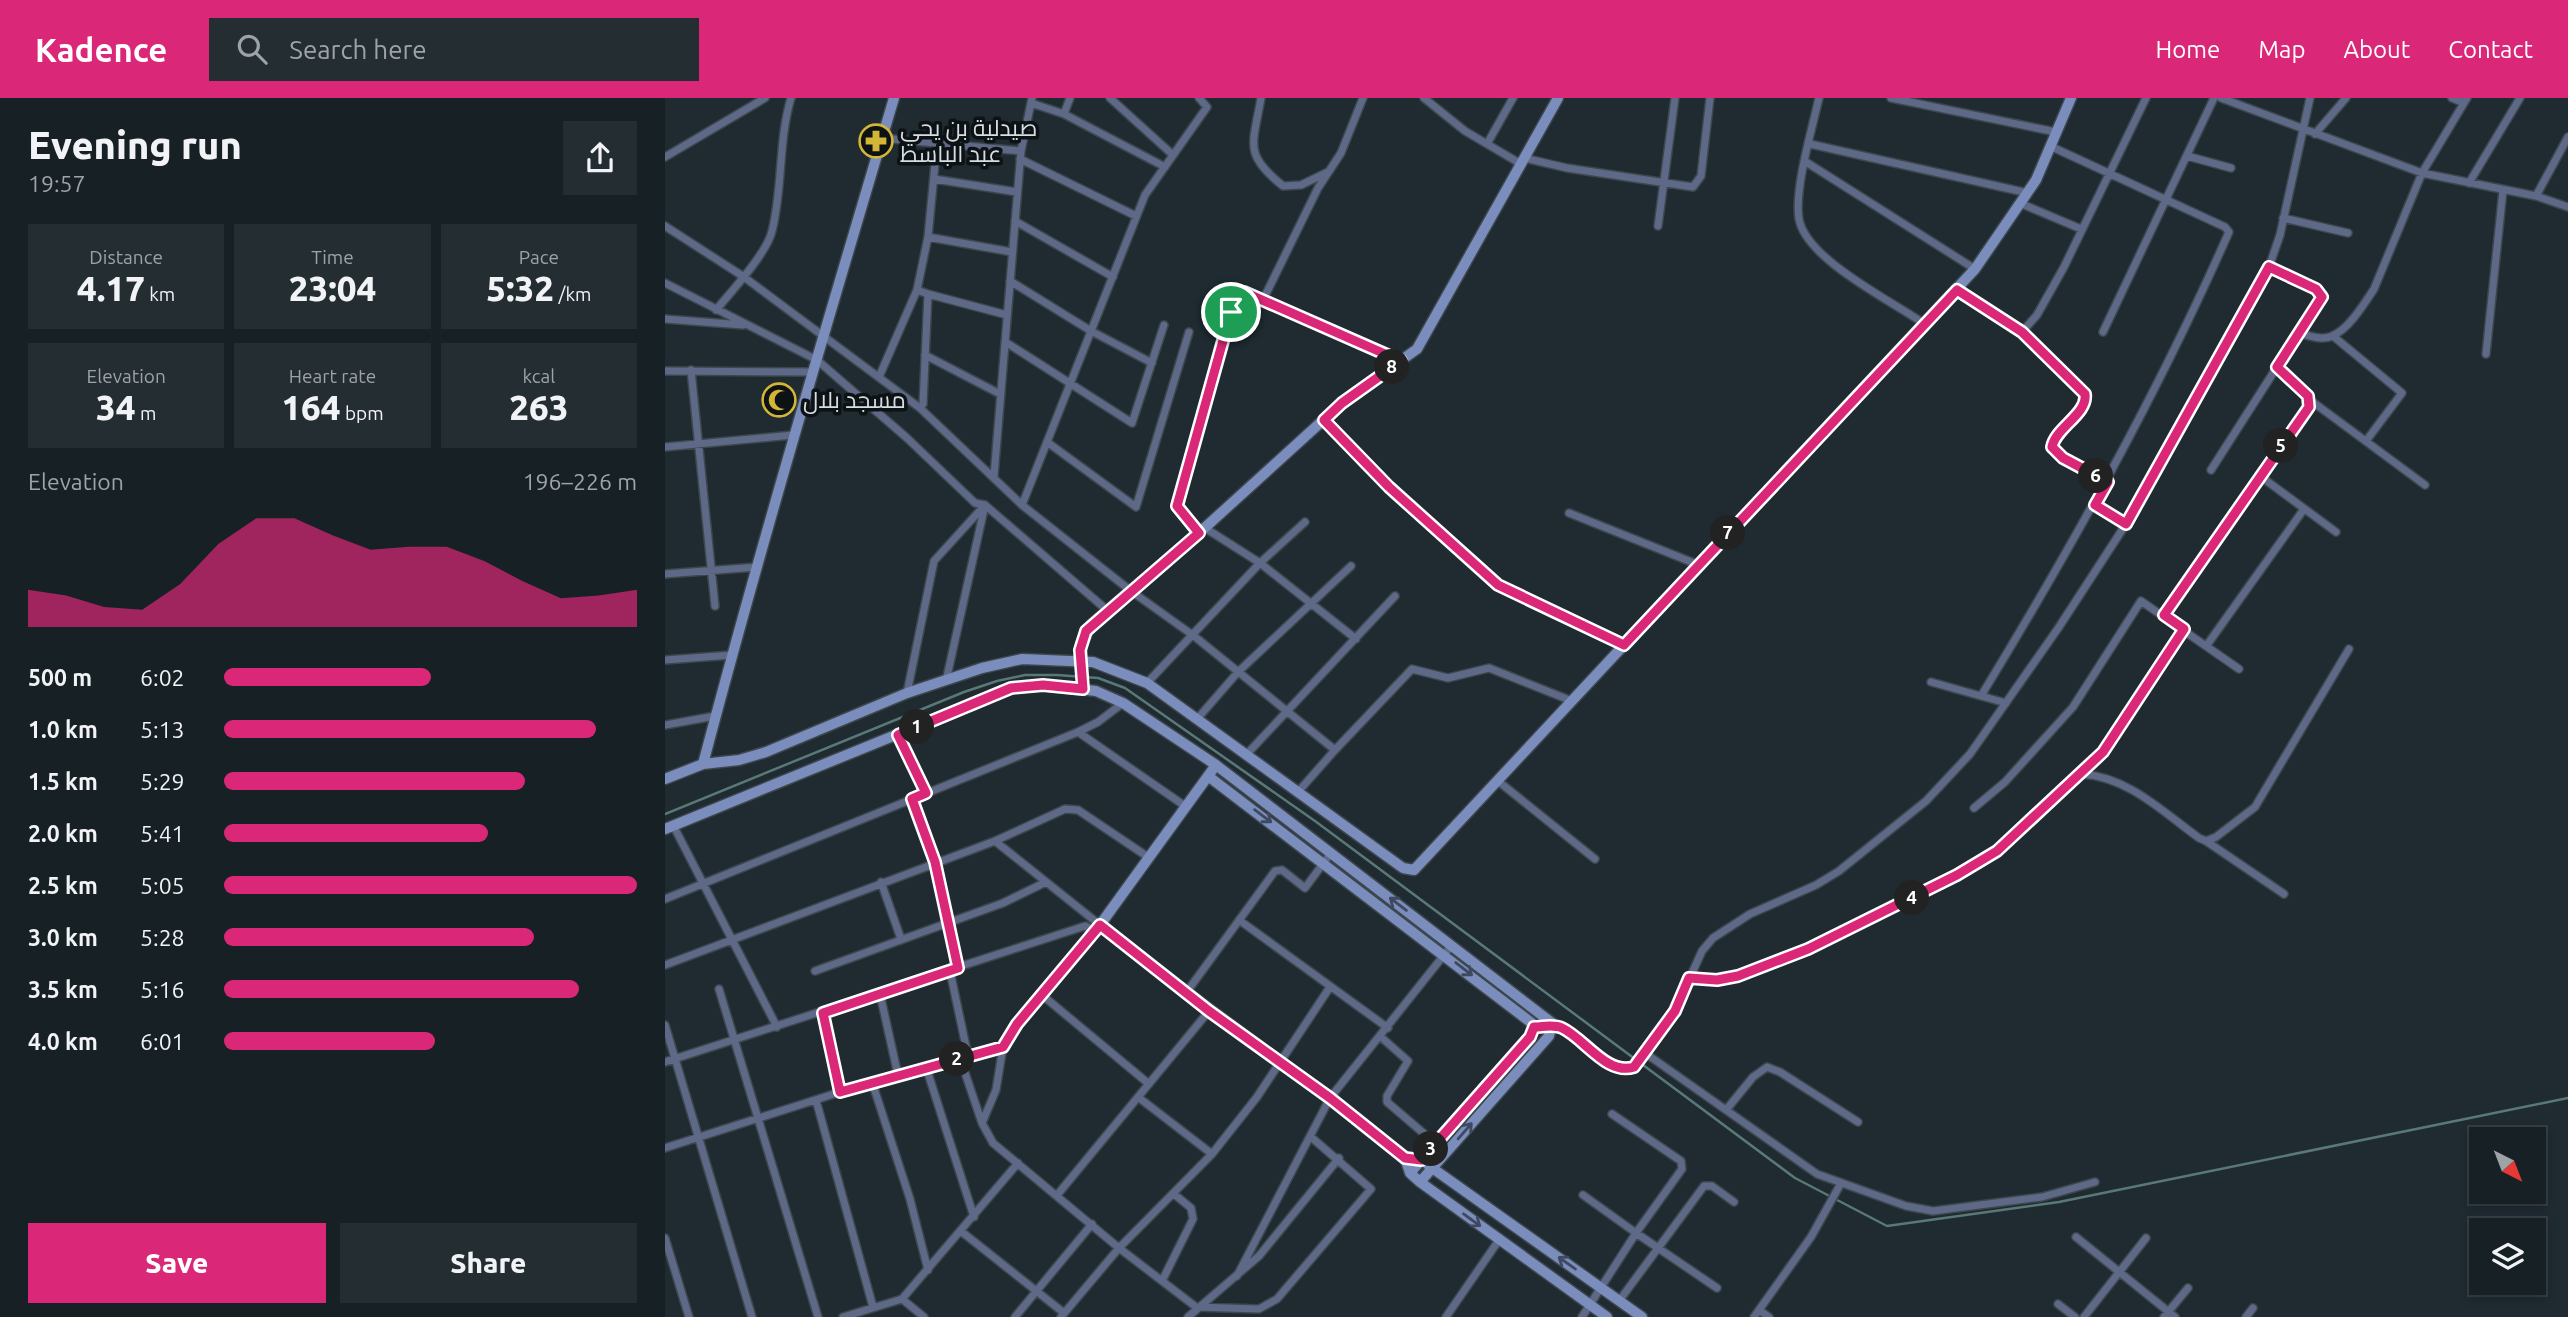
<!DOCTYPE html>
<meta charset="utf-8">
<style>
body{margin:0;font-family:Ubuntu,Cairo,sans-serif;background:#242d32;color:#f1f3f6;height:100vh;display:flex;flex-direction:column;font-size:26px;white-space:nowrap}
*{box-sizing:border-box;margin:0}
p{font-size:23px;color:#9ea3a7}
.icon{flex:none;width:38px;height:38px;fill:none;stroke:currentColor;stroke-width:2;stroke-linecap:round;stroke-linejoin:round}
.map{position:relative;flex:1;overflow:hidden}
.details{display:flex;flex-direction:column;background:#172025;width:665px}
.details>*{flex:none}
.needle{width:46px;rotate:138deg}
.fabs{position:absolute;left:1804px;top:1029px;display:grid;gap:14px}
.fabs a{display:grid;place-items:center;width:77px;height:77px;border-radius:0px;background:#172025;box-shadow:0 4px 10px #0003,0 0 0 2px #363e42;font-size:35px}
.pin{position:absolute;display:grid;place-items:center;width:60px;height:60px;color:#fff;margin:-30px;border:4px solid #fff;border-radius:50%;box-shadow:0 2px 7px #0007}
.km{position:absolute;width:35px;height:35px;margin:-18px;border-radius:50%;background:#222;color:#fff;font-size:19px;line-height:35px;text-align:center}
.round{display:grid;place-items:center;flex:none;width:74px;height:74px;border-radius:0px;background:#242d32}
.summary{display:flex;align-items:center;justify-content:space-between;height:119px;padding:0 28px}
h1{font-size:38px;font-weight:800;line-height:52px}
.metrics{display:grid;grid-template-columns:repeat(3,1fr);gap:10px;height:119px;padding:7px 28px}
.metrics div{display:grid;align-content:center;border-radius:0px;background:#242d32;text-align:center}
.metrics b{font-size:35px;font-weight:800}
.metrics small{font-size:19px;font-weight:400}
.metrics p{font-size:19px}
.chart{height:196px;padding:14px 28px}
.chart p{display:flex;justify-content:space-between}
.chart svg{width:100%;height:126px;margin-top:7px;fill:#db2777;opacity:.7}
.action{display:flex;gap:14px;margin-top:auto;padding:14px 28px}
.action a{flex:1;height:80px;border-radius:0px;background:#db2777;color:#fff;font-size:28px;font-weight:800;line-height:80px;text-align:center}
.action a+a{background:#242d32;color:#f1f3f6}
ul{padding:0 28px;list-style:none;font-size:23px}
li{display:grid;grid-template-columns:112px 84px 1fr;align-items:center;height:52px}
li i{height:18px;border-radius:9px;background:#db2777}
header{display:flex;align-items:center;gap:42px;box-sizing:border-box;height:98px;padding:0 35px;background:#db2777;color:#fff}
header strong{font-size:33px}
nav{display:flex;gap:38px;margin-inline-start:auto;font-size:24px}
.search{width:490px;height:63px;background:#242d32;display:flex;align-items:center;gap:18px;box-sizing:border-box;padding:0 24px;border-radius:0px;color:#9ea3a7;font-size:26px}
main{display:flex;flex:1;min-height:0}
.map>svg:first-child{display:block}
.lines{fill:none;stroke-linecap:round;stroke-linejoin:round}
.stream{stroke:#597976;stroke-width:2.5}
.street-casing{stroke:#3c474d;stroke-width:10}
.secondary-casing{stroke:#3c474d;stroke-width:13}
.street{stroke:#5d6986;stroke-width:7}
.secondary{stroke:#7b8dbc;stroke-width:10}
.oneway{stroke:#3e4960}
.route-casing{stroke:#fff;stroke-width:14}
.route{stroke:#db2777;stroke-width:9}
.labels{text-anchor:middle;stroke-width:7;stroke-linejoin:round;paint-order:stroke}
.poi-label{font-size:23px;fill:#d6dde3;stroke:#0d1215;text-anchor:start}
</style>
<header>
<strong>Kadence</strong>
<div class="search"><svg class="icon" aria-label="search" viewBox="0 0 24 24"><circle cx="10" cy="10" r="6"/><path d="M15 15l6 6"/></svg>Search here</div>
<nav><a>Home</a><a>Map</a><a>About</a><a>Contact</a></nav>
</header>
<main>
<section class="details">
<div class="summary"><div><h1>Evening run</h1><p>19:57</p></div><a class="round"><svg class="icon" aria-label="share" viewBox="0 0 24 24"><path d="M12 15V3M7 8l5-5 5 5M5 13v7h14v-7"/></svg></a></div>
<div class="metrics">
<div><p>Distance</p><b>4.17<small> km</small></b></div>
<div><p>Time</p><b>23:04</b></div>
<div><p>Pace</p><b>5:32<small> /km</small></b></div>
</div>
<div class="metrics">
<div><p>Elevation</p><b>34<small> m</small></b></div>
<div><p>Heart rate</p><b>164<small> bpm</small></b></div>
<div><p>kcal</p><b>263</b></div>
</div>
<div class="chart"><p><span>Elevation</span>196–226 m</p>
<svg viewBox="0 0 160 44" preserveAspectRatio="none"><path d="M0 44V31L10 33L20 37L30 38L40 29L50 15L60 6L70 6L80 12L90 17L100 16L110 16L120 21L130 28L140 34L150 33L160 31V44z"/></svg>
</div>
<ul>
<li><b>500 m</b>6:02<i style="width:50%"></i></li>
<li><b>1.0 km</b>5:13<i style="width:90%"></i></li>
<li><b>1.5 km</b>5:29<i style="width:73%"></i></li>
<li><b>2.0 km</b>5:41<i style="width:64%"></i></li>
<li><b>2.5 km</b>5:05<i style="width:100%"></i></li>
<li><b>3.0 km</b>5:28<i style="width:75%"></i></li>
<li><b>3.5 km</b>5:16<i style="width:86%"></i></li>
<li><b>4.0 km</b>6:01<i style="width:51%"></i></li>
</ul>
<div class="action"><a>Save</a><a>Share</a></div>
</section>
<div class="map">
<svg width="1903" height="1219" viewBox="0 0 1903 1219">
<rect width="100%" height="100%" fill="#1f2a31"/>
<g class="lines">
<!-- stream -->
<path class="stream" d="M0,716L299,594L332,583L360,577H392L433,580L460,590L650,723L1130,1080L1222,1128L1394,1104L1903,1000"/>
<defs>
<path id="street" d="M445,0L508,57
M596,0C588,47 578,56 618,88L636,87L663,74
M759,0L800,33L856,66
M1154,0C1147,31 1129,92 1134,121C1141,161 1225,202 1258,225
M1226,0L1391,34
M1556,0L1757,75L1871,98L1903,109
M1787,0L1799,5
M366,5L399,16L500,69
M399,16L405,0
M1650,36L1681,0
M217,40L356,53
M822,46L848,0
M1145,46L1363,95
M1522,58L1566,70
M0,59L100,0
M859,60L902,70L1028,89L1036,78L1045,0
M355,61L471,118
M1141,64L1310,171
M269,81L352,94
M1804,85L1855,0
M1871,98L1903,39
M1357,106L1416,131
M1618,120L1683,135
M350,123L448,179
M0,128L79,179L255,310L357,407L466,493L529,538L670,652L632,695
M993,128L1010,0
M263,139L347,154
M345,183L426,233L487,265
M0,185L152,262L242,340L310,405L320,407L281,583
M252,192L263,139L272,45
M1292,192L1357,234L1420,296C1423,316 1389,330 1387,349L1397,360L1442,384
M263,196L342,217
M598,202L653,90L676,55L698,0
M51,212C66,194 102,155 107,133C118,90 113,44 126,0
M0,221L78,227
M1357,234L1372,217L1399,169L1481,0
M1438,234L1549,0
M1633,235C1643,237 1657,243 1667,238C1684,231 1699,206 1709,191L1757,75L1802,0
M1668,238L1737,295L1701,343
M342,245L467,325L499,227
M1821,256L1838,92
M260,257L335,296
M26,272L50,508
M0,273L149,274
M214,279L252,192L263,196L258,306L255,310
M1645,302L1760,387
M659,322L724,389L833,487L959,547
M382,344L471,409L524,234
M0,349L128,337
M1546,372L1612,269
M329,378L356,53L367,0
M1595,378L1671,434
M357,407L480,97L542,9L534,0
M1430,407L1461,426
M904,415L1034,467
M540,430L595,465L691,541
M534,435L512,408L566,214L579,194L736,263
M0,476L92,469
M1499,517L1644,309L1643,298L1612,269L1657,199L1651,191L1604,169
M1542,547L1639,411
M0,562L67,557
M1266,584L1341,605
M482,585L595,465L640,424
M242,595L269,463L320,407L443,513
M1316,598C1408,447 1493,295 1564,134L1560,129L1385,48
M533,620L573,574L686,468
M0,627L50,618
M413,634L520,708
M233,637L261,695
M670,652L747,571L783,580L824,570L907,603
M581,657L730,498
M1417,676C1463,679 1498,714 1534,740L1541,743L1551,739L1590,709L1684,551
M833,683L930,761
M247,701L269,764L293,870
M1309,710L1340,684L1408,609L1476,503L1574,571
M8,727L112,929
M330,743L435,827L345,937L338,949L331,992L317,1025L328,1045L454,1150L531,1209L594,1211L612,1201L706,1091L646,1039
M1541,743L1619,796
M216,784L236,841
M0,801L413,634L433,624L458,605
M574,822L723,930
M0,867L330,743L400,711L413,712L483,759
M150,873L338,805L381,784
M285,873L303,958
M1024,880L1052,882L1073,878L1143,851L1292,777L1332,753L1438,654L1519,531
M54,891L153,1219
M521,895L610,773L617,772L640,790L666,755
M215,896L233,977
M377,897L484,986
M158,915L175,994
M0,927L87,1219
M869,929C878,929 888,926 897,930C919,940 942,979 969,969L1010,913L1037,853L1048,840L1085,816L1151,787L1174,773L1261,703L1305,656L1394,529L1461,426L1604,169L1615,137L1645,0
M716,939L743,963L722,998V1004L770,1045
M980,955L1152,1076L1241,1108L1268,1113L1377,1099L1430,1084
M295,960L317,1025
M0,964L420,828L430,833
M261,969L309,1119
M207,984L245,1101L263,1172
M473,999L547,1056
M151,1002L208,1209
M1061,1012L1088,979L1102,969L1115,974L1193,1024
M0,1050L175,994L338,949
M393,1096L544,913
M918,1097L971,1135L1017,1071L1016,1063L947,1016
M297,1134L399,1215
M1411,1139L1510,1219
M0,1140L24,1219
M572,1178L665,1000L787,847
M497,1183L528,1121L526,1110L509,1096
M237,1201L259,1219
M954,1203L1039,1088H1047L1069,1104
M1393,1206L1410,1219
M1094,1212L1104,1219
M178,1219L237,1201L353,1065
M350,1219L427,1126
M396,1219L454,1150L547,1056L592,999L665,889
M523,1219L594,1158L674,1060
M781,1219L834,1142
M917,1219L971,1135L1052,1190
M1089,1219L1146,1139L1175,1087
M1419,1219L1481,1140
M1499,1219L1523,1190
M1581,1219L1588,1210"/>
<path id="secondary" d="M418,591L416,546L427,526L534,435L677,305L752,251L893,0
M38,666C97,443 163,222 229,0
M551,667L435,827C535,907 640,979 740,1060L745,1075L755,1084L942,1219
M543,678L868,926L865,939L745,1075
M0,681L38,666L74,662L101,654L242,595L317,570L357,561L428,564L482,585L738,770L749,772L1310,171L1371,82L1406,0
M0,731L346,590L378,587L431,593L458,605L551,667L887,925L884,938L755,1084
M763,1067L977,1219"/>
</defs>
<!-- street casing -->
<use href="#street" class="street-casing"/>
<!-- secondary casing -->
<use href="#secondary" class="secondary-casing"/>
<!-- street -->
<use href="#street" class="street"/>
<!-- secondary -->
<use href="#secondary" class="secondary"/>
</g>
<!-- one-way arrows -->
<defs><path id="oneway-shaft" d="M-6 0H5M1.5-3L5.5 0L1.5 3" fill="none" stroke-width="1.6" stroke-linecap="round" stroke-linejoin="round" transform="scale(1.75)"/></defs>
<g class="oneway">
<use href="#oneway-shaft" transform="translate(598 718) rotate(37)"/>
<use href="#oneway-shaft" transform="translate(733 806) rotate(-143)"/>
<use href="#oneway-shaft" transform="translate(799 871) rotate(38)"/>
<use href="#oneway-shaft" transform="translate(800 1033) rotate(-49)"/>
<use href="#oneway-shaft" transform="translate(807 1122) rotate(36)"/>
<use href="#oneway-shaft" transform="translate(902 1165) rotate(-145)"/>
</g>
<g class="lines">
<defs>
<path id="route" d="M1604,169L1651,191L1657,199L1612,269L1643,298L1644,309L1499,517L1519,531L1438,654L1332,753L1292,777L1143,851L1073,878L1052,882L1024,880L1010,913L969,969C942,978 919,940 897,930C888,926 878,929 869,929L865,939L756,1062L740,1060L665,1000L544,913L435,827L352,926L338,949L175,994L158,915L293,870L270,764L247,701L261,695L233,637L346,590L378,587L418,591L415,552L421,533L534,435L512,408L566,214L579,194L736,263L677,305L659,322L724,389L833,487L959,547L1292,192L1357,234L1420,296C1423,316 1390,330 1387,349L1398,360L1443,384L1430,407L1461,426Z"/>
</defs>
<!-- route casing -->
<use href="#route" class="route-casing"/>
<!-- route -->
<use href="#route" class="route"/>
</g>
<!-- icons -->
<defs>
<symbol id="pharmacy-ring" viewBox="-11 -11 22 22"><circle r="9.5" fill="#0d1215" stroke="#d3b635" stroke-width="1.5"/><path d="M-2-6h4v4h4v4h-4v4h-4v-4h-4v-4h4Z" fill="#d3b635"/></symbol>
<symbol id="mosque-ring" viewBox="-11 -11 22 22"><circle r="9.5" fill="#0d1215" stroke="#d3b635" stroke-width="1.5"/><path d="M3.5-4.9A6 6 0 1 0 3.5 4.9A5 5 0 1 1 3.5-4.9Z" fill="#d3b635"/></symbol>
</defs>
<g fill-rule="evenodd">
<use href="#pharmacy-ring" x="192" y="24" width="38" height="38"/>
<use href="#mosque-ring" x="95" y="283" width="38" height="38"/>
</g>
<g class="labels">
<!-- poi labels -->
<g class="poi-label">
<text x="235" y="38">صيدلية بن يحي<tspan x="235" dy="26">عبد الباسط</tspan></text>
<text x="138" y="310">مسجد بلال</text>
</g>
</g>
</svg>
<div class="fabs">
<a><svg class="needle" viewBox="-14 -14 28 28"><path d="M0-13l5 13h-10z" fill="#e53935"/><path d="M0 13l5-13h-10z" fill="#9ea3a7"/></svg></a>
<a><svg class="icon" aria-label="layers" viewBox="0 0 24 24"><path d="M12 4l9 5-9 5-9-5zM3 14l9 5 9-5"/></svg></a>
</div>
<div class="pin" style="left:566px;top:214px;background:#1e9e55"><svg class="icon" aria-label="arrive" viewBox="0 0 24 24"><path d="M6 21V4h12l-3 4 3 4H6"/></svg></div>
<b class="km" style="left:252px;top:629px">1</b>
<b class="km" style="left:292px;top:961px">2</b>
<b class="km" style="left:766px;top:1051px">3</b>
<b class="km" style="left:1247px;top:800px">4</b>
<b class="km" style="left:1616px;top:348px">5</b>
<b class="km" style="left:1431px;top:378px">6</b>
<b class="km" style="left:1063px;top:435px">7</b>
<b class="km" style="left:727px;top:269px">8</b>
</div>
</main>
